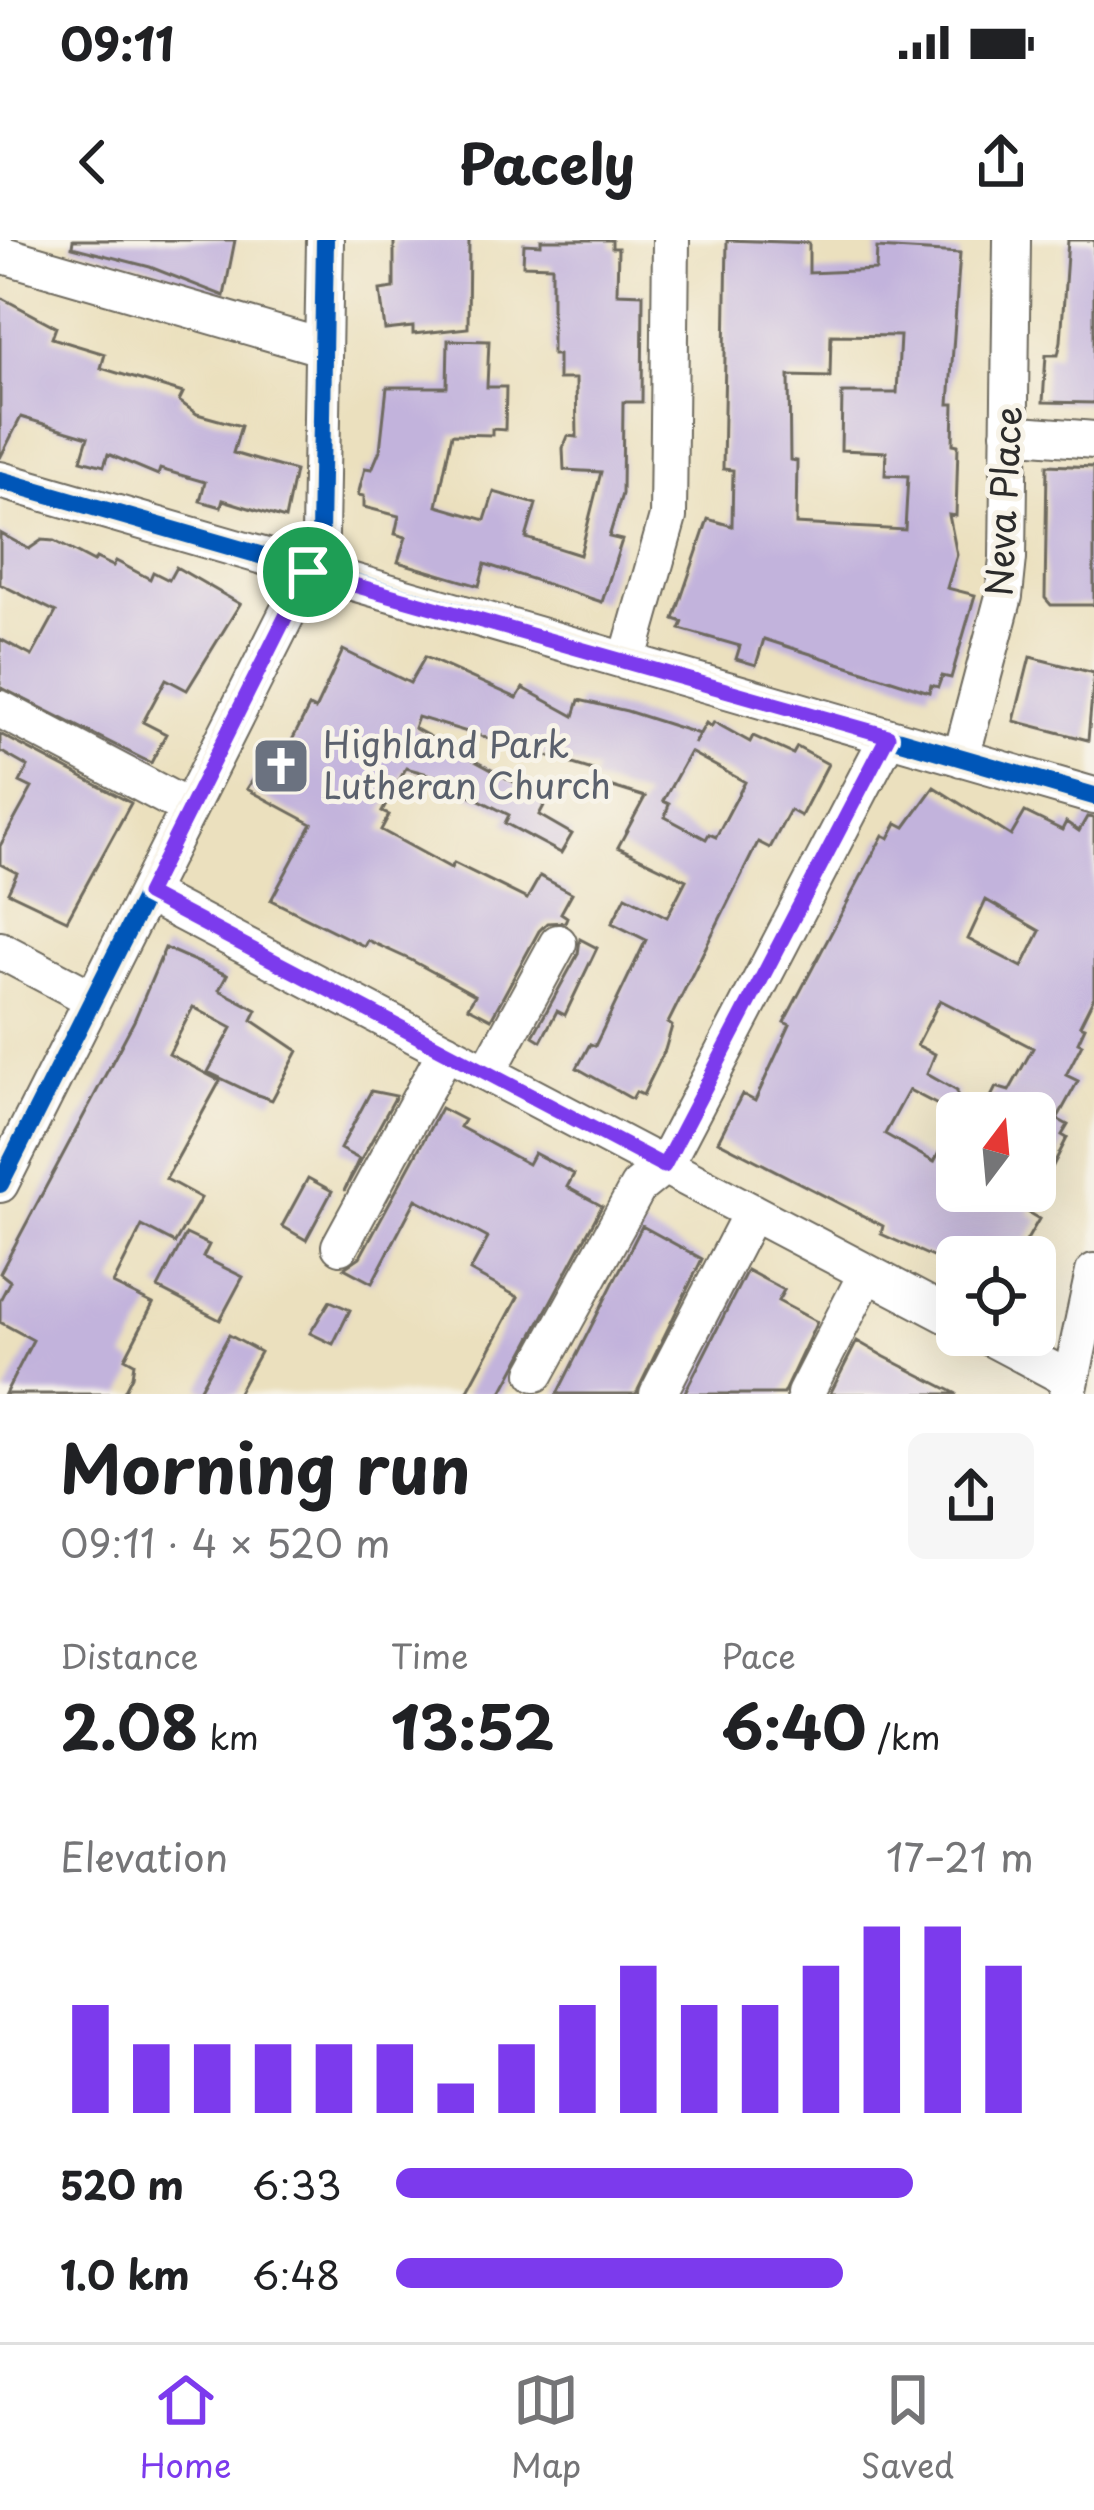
<!DOCTYPE html>
<meta charset="utf-8">
<style>
body{margin:0;font-family:"Playpen Sans",sans-serif;background:#f6f6f6;color:#202124;height:100vh;display:flex;flex-direction:column;font-size:45px;white-space:nowrap}
*{box-sizing:border-box;margin:0}
p{font-size:39px;color:#757577}
.icon{flex:none;width:66px;height:66px;fill:none;stroke:currentColor;stroke-width:2;stroke-linecap:round;stroke-linejoin:round}
.map{position:relative;height:1154px;overflow:hidden}
.side{display:flex;flex-direction:column;background:#fff;flex:1}
.side>*{flex:none}
.needle{width:78px;rotate:16deg}
.buttons{position:absolute;left:936px;top:852px;display:grid;gap:24px}
.buttons a{display:grid;place-items:center;width:120px;height:120px;border-radius:18px;background:#fff;box-shadow:0 12px 48px #0002;font-size:60px}
.pin{position:absolute;display:grid;place-items:center;width:102px;height:102px;color:#fff;margin:-51px;border:6px solid #fff;border-radius:50%;box-shadow:0 3px 12px #0007}
.round{display:grid;place-items:center;flex:none;width:126px;height:126px;border-radius:18px;background:#f6f6f6}
.overview{display:flex;align-items:center;justify-content:space-between;height:204px;padding:0 60px}
h1{font-size:66px;font-weight:700;line-height:90px}
.figures{display:grid;grid-template-columns:repeat(3,1fr);gap:18px;height:204px;padding:12px 60px}
.figures div{display:grid;align-content:center}
.figures b{font-size:60px;font-weight:700}
.figures small{font-size:33px;font-weight:400}
.figures p{font-size:33px}
.chart{height:336px;padding:24px 60px}
.chart p{display:flex;justify-content:space-between}
.chart svg{width:100%;height:216px;margin-top:12px;stroke:#7c3aed;stroke-width:6}
ul{padding:0 60px;list-style:none;font-size:39px}
li{display:grid;grid-template-columns:192px 144px 1fr;align-items:center;height:90px}
li i{height:30px;border-radius:15px;background:#7c3aed}
.status{display:flex;justify-content:space-between;align-items:center;height:84px;padding:0 60px;background:#fff;direction:ltr}
.status svg{height:33px;fill:currentColor}
header{display:flex;justify-content:space-between;align-items:center;height:156px;padding:0 60px;background:#fff;font-size:54px;font-weight:700}
.dock{display:flex;justify-content:space-around;align-items:center;height:168px;border-top:3px solid #e0e0e0;background:#fff;font-size:33px;color:#757577}
.dock a{display:grid;justify-items:center;gap:6px}
.dock .on{color:#7c3aed}
.map>svg:first-child{display:block}
.building{fill:#c2b3dc;fill-rule:evenodd}
.lines{fill:none;stroke-linecap:round;stroke-linejoin:round}
.minor-casing{stroke:#6e6a5e;stroke-width:40}
.minor{stroke:#fff;stroke-width:36}
.cycleway-casing{stroke:#f7f3e8;stroke-width:26}
.cycleway{stroke:#0057b8;stroke-width:18}
.route-casing{stroke:#fff;stroke-width:24}
.route{stroke:#7c3aed;stroke-width:15}
.labels{text-anchor:middle;stroke-width:10;stroke-linejoin:round;paint-order:stroke}
.street-label{font-size:36px;fill:#2b2b2b;stroke:#f7f3e8}
.worship-label{font-size:36px;fill:#5b616d;stroke:#f7f3e8;text-anchor:start}
</style>
<div class="status"><b>09:11</b><svg viewBox="0 0 49 12"><path d="M0 12V9h3v3zM5 12V6h3v6zM10 12V3h3v9zM15 12V0h3v12zM26 1h20v11H26zM47 4h2v5h-2z"/></svg></div>
<header><svg class="icon" aria-label="back" viewBox="0 0 24 24"><path d="M15 5l-7 7 7 7"/></svg>Pacely<svg class="icon" aria-label="share" viewBox="0 0 24 24"><path d="M12 15V3M7 8l5-5 5 5M5 13v7h14v-7"/></svg></header>
<div class="map">
<svg width="1094" height="1154" viewBox="0 0 1094 1154">
<rect width="100%" height="100%" fill="#f7f3e8"/>
<filter id="ink" filterUnits="userSpaceOnUse"><feTurbulence type="fractalNoise" baseFrequency=".00833" numOctaves="2"/><feDisplacementMap in="SourceGraphic" scale="24" xChannelSelector="R" yChannelSelector="G"/><feConvolveMatrix kernelMatrix="1 2 1 2 8 2 1 2 1" color-interpolation-filters="sRGB"/></filter>
<filter id="wash" filterUnits="userSpaceOnUse"><feTurbulence type="fractalNoise" baseFrequency=".004" numOctaves="4" result="noise"/><feDisplacementMap in="SourceGraphic" scale="48" xChannelSelector="R" yChannelSelector="G"/><feGaussianBlur stdDeviation="2.7" result="paint"/><feColorMatrix in="noise" values="0 0 0 0 0 0 0 0 0 0 0 0 0 0 0 0 0 1.4 0 .05"/><feComposite in="paint" operator="in"/></filter>
<g filter="url(#wash)">
<rect width="100%" height="100%" fill="#ebe0be"/>
<g id="blocks">
<!-- building -->
<path class="building" d="M73,0H235L224,56L150,27L72,7Z
M394,0H469L468,88L413,94V87L385,90L380,50L394,48Z
M541,0H612V8H618L617,53L643,54L642,162H623L622,254L609,297L622,300L602,362L485,324L479,346L398,322L406,297L395,294L399,276L364,267V256L358,255L365,228L372,229L380,210L387,147H447L448,100L489,101L487,147H506L505,190L492,189V195L452,194L437,266L485,280L494,252L536,264L526,298L580,315L601,232L564,230L563,208L568,196L577,197L576,139H558V115H552V26L523,25L524,4L541,5Z
M727,0L809,3V33L876,30L877,8L960,13L949,164H954L953,204L958,205L956,276L949,275L957,315L947,348L975,355L951,438L942,436L938,447L931,445L929,452L764,399L756,425L736,419L740,406L680,389L683,382L674,379L708,279L732,286L733,230L723,229ZM831,95L900,96L897,153H842L841,210L886,212L885,235L908,236L905,290L796,284L797,221L790,220L789,136L830,137Z
M1068,0H1094V163L1043,162L1046,115H1058L1061,101Z
M0,57L56,87L52,98L105,114L101,128L183,153L179,161L197,174L241,186L233,213L295,231L285,279L223,260L221,267L200,261L205,242L160,229L158,235L108,214L104,226L81,220L88,197L21,177L0,218Z
M1047,225L1094,227V365H1051L1045,358Z
M0,293L29,309L42,300L54,301L94,322L96,318L113,326L116,321L150,339L153,332L169,340L176,327L240,364L187,450L166,439L143,482L166,494L151,523L0,447V399L32,416L56,372L0,344Z
M343,410L410,443L425,417L517,458L523,448L574,476L579,460L627,471L699,494L694,504L706,483L711,487L714,482L750,502L753,496L793,514L797,507L828,524L801,576L790,570L770,608L758,602L668,783L672,786L665,810L643,855L636,852L632,859L577,828L590,804L595,806L646,700L612,683L626,656L667,677L686,640L618,607L645,557L593,541L596,531L418,477L414,488L547,560L539,575L572,594L561,613L505,583L509,575L458,549L461,543L406,528L382,572L389,575L381,590L451,628L454,623L527,659L540,636L572,653L561,673L567,677L565,682L547,683L539,691L491,779L468,767L475,755L411,720L367,700L364,706L271,660L312,584L247,549L271,512L283,518L309,467L315,470ZM690,512L745,542L716,597L709,594L706,599L665,577L669,564L663,561Z
M1030,417L1094,433L1088,500L1014,481Z
M0,494L131,563L67,680L8,652L17,633L0,624V606L32,548L20,542L28,527L0,511Z
M934,547L1011,596L1025,572L1062,590L1066,582L1079,591L1087,577L1094,578V757L1080,785L1085,787L1078,802L1082,804L1066,835L1078,841L1057,879L1068,885L1062,895L1067,898L1029,973L1039,979L1017,1017H957V1028L881,994L883,986L718,901L742,854L755,861L790,785L784,782L883,595L889,598L897,583L905,587ZM986,660L1040,691L1022,727L968,699ZM940,760L1033,808L1009,851L996,847L983,873H1035V951H957V877L934,922L885,894L909,850L957,875V851L927,834L935,814L917,805Z
M580,699L597,708L565,775L557,771L541,801L533,796L578,714Z
M165,708L227,735L219,750L257,770L252,780L298,811L272,860L252,853L208,832L232,788L193,767L169,814L220,841L166,939L201,958L175,1003L142,986L113,1044L153,1064L125,1118L134,1123L132,1136L123,1154H5L33,1100L0,1082V1060L10,1041L0,1033L134,781Z
M371,851L396,856L344,951L359,919L340,909Z
M441,868L464,880L460,887L528,924L534,913L574,934L567,947L602,966L501,1154H466L518,1057L470,1031L488,998L416,959L372,1043L344,1028L360,1017Z
M308,938L332,951L306,1000L282,986Z
M642,986L702,1019L636,1154H557Z
M186,994L209,1005L203,1017L243,1037L220,1080L158,1048Z
M747,1030L784,1050L778,1061L817,1082L783,1154H684Z
M330,1061L350,1070L333,1104L310,1093Z
M229,1095L260,1112L237,1154H211L200,1148Z
M857,1101L885,1117L957,1154H830Z"/>
</g>
</g>
<g filter="url(#ink)">
<use href="#blocks" fill-opacity="0" stroke="#6e6a5e" stroke-width="3"/>
<g class="lines">
<defs>
<path id="minor" d="M0,14L321,107
M1009,193L1094,200
M0,240L1094,556
M627,422L668,277L671,0
M0,469L188,568
M961,518L1004,356L1008,318L1012,0
M147,654L957,1080
M0,710L91,758
M487,833L558,703
M0,944L308,332L320,295L325,0
M340,1006L446,811
M986,1095L1071,1140
M536,1133L638,947L664,926L888,497
M658,1154L752,972
M805,1154L867,1033
M1068,1154L1094,1032"/>
</defs>
<!-- minor casing -->
<use href="#minor" class="minor-casing"/>
<!-- minor -->
<use href="#minor" class="minor"/>
<defs>
<path id="cycleway" d="M0,240L1094,556
M0,944L308,332L320,295L325,0"/>
</defs>
<!-- cycleway casing -->
<use href="#cycleway" class="cycleway-casing"/>
<!-- cycleway -->
<use href="#cycleway" class="cycleway"/>
</g>
</g>
<g class="lines" filter="url(#ink)">
<defs>
<path id="route" d="M308,332L888,496L664,926L147,654Z"/>
</defs>
<!-- route casing -->
<use href="#route" class="route-casing"/>
<!-- route -->
<use href="#route" class="route"/>
</g>
<!-- icons -->
<defs>
<symbol id="church-square" viewBox="-11 -11 22 22"><rect x="-9" y="-9" width="18" height="18" rx="4" fill="#6b7280" stroke="#f7f3e8"/><path d="M-1.2-6h2.4v3.5h3.3v2.4h-3.3V6h-2.4V-.1h-3.3v-2.4h3.3Z" fill="#fff"/></symbol>
</defs>
<g fill-rule="evenodd">
<use href="#church-square" x="248" y="493" width="66" height="66"/>
</g>
<g class="labels">
<!-- street labels -->
<g class="street-label">
<text transform="translate(1004 261) rotate(-87)" y="13">Neva Place</text>
</g>
<!-- worship labels -->
<g class="worship-label">
<text x="323" y="518">Highland Park<tspan x="323" dy="41">Lutheran Church</tspan></text>
</g>
</g>
</svg>
<div class="buttons">
<a><svg class="needle" viewBox="-14 -14 28 28"><path d="M0-13l5 13h-10z" fill="#e53935"/><path d="M0 13l5-13h-10z" fill="#757577"/></svg></a>
<a><svg class="icon" aria-label="locate" viewBox="0 0 24 24"><circle cx="12" cy="12" r="6"/><path d="M12 2v4M12 18v4M2 12h4M18 12h4"/></svg></a>
</div>
<div class="pin" style="left:308px;top:332px;background:#1e9e55"><svg class="icon" aria-label="arrive" viewBox="0 0 24 24"><path d="M6 21V4h12l-3 4 3 4H6"/></svg></div>
</div>
<section class="side">
<div class="overview"><div><h1>Morning run</h1><p>09:11 · 4 × 520 m</p></div><a class="round"><svg class="icon" aria-label="share" viewBox="0 0 24 24"><path d="M12 15V3M7 8l5-5 5 5M5 13v7h14v-7"/></svg></a></div>
<div class="figures">
<div><p>Distance</p><b>2.08<small> km</small></b></div>
<div><p>Time</p><b>13:52</b></div>
<div><p>Pace</p><b>6:40<small> /km</small></b></div>
</div>
<div class="chart"><p><span>Elevation</span>17–21 m</p>
<svg viewBox="0 0 160 44" preserveAspectRatio="none"><path d="M5 44V22M15 44V30M25 44V30M35 44V30M45 44V30M55 44V30M65 44V38M75 44V30M85 44V22M95 44V14M105 44V22M115 44V22M125 44V14M135 44V6M145 44V6M155 44V14"/></svg>
</div>
<ul>
<li><b>520 m</b>6:33<i style="width:81%"></i></li>
<li><b>1.0 km</b>6:48<i style="width:70%"></i></li>
</ul>
</section>
<nav class="dock">
<a class="on"><svg class="icon" aria-label="home" viewBox="0 0 24 24"><path d="M3 11l9-7 9 7M6 9v11h12V9"/></svg>Home</a>
<a><svg class="icon" aria-label="map" viewBox="0 0 24 24"><path d="M3 6l6-2 6 2 6-2v14l-6 2-6-2-6 2zM9 4v14M15 6v14"/></svg>Map</a>
<a><svg class="icon" aria-label="saved" viewBox="0 0 24 24"><path d="M7 4h10v16l-5-4-5 4z"/></svg>Saved</a>
</nav>
